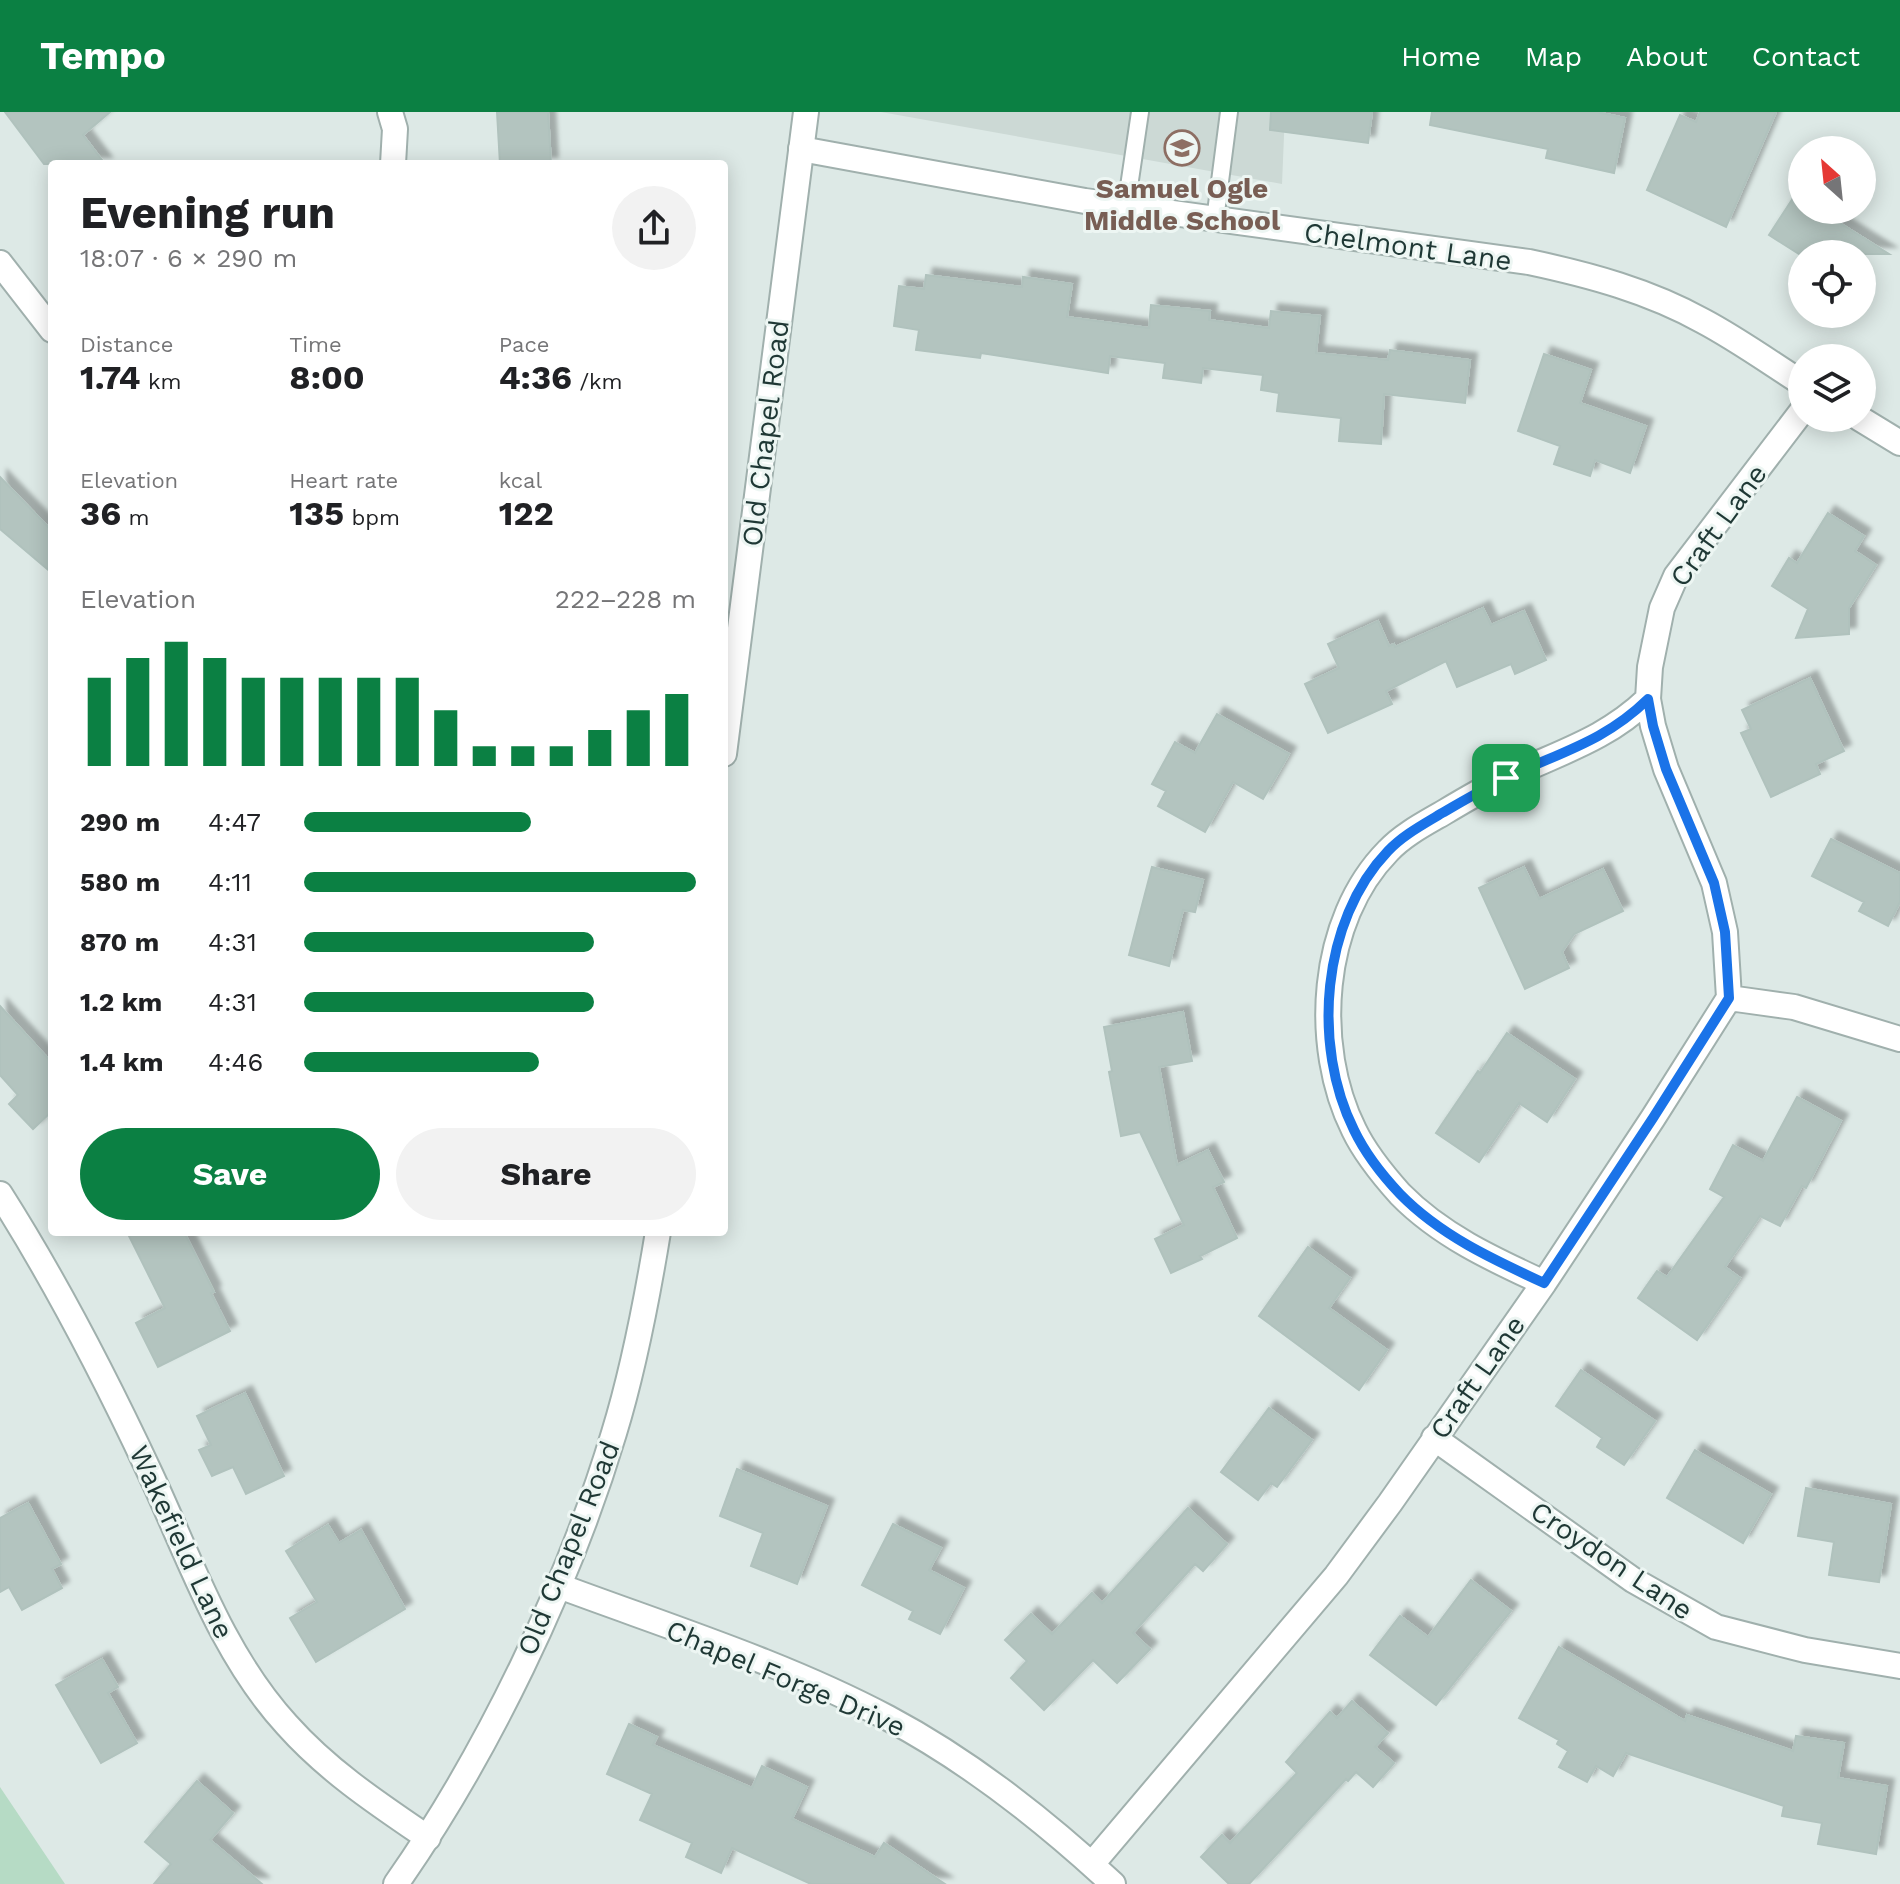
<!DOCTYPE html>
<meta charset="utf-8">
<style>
body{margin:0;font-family:"Work Sans",sans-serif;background:#f2f2f2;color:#202124;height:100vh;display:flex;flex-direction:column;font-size:30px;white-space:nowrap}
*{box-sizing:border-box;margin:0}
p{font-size:26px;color:#757577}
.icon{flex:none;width:44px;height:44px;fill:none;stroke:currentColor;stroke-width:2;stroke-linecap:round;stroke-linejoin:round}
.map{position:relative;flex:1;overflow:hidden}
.details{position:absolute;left:48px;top:48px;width:680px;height:1076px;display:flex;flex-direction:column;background:#fff;border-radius:8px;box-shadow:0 4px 20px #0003}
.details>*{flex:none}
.needle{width:52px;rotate:333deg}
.fabs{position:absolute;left:1788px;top:24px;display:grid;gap:16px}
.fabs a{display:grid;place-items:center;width:88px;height:88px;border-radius:50%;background:#fff;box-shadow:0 4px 20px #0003;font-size:40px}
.pin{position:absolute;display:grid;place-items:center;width:68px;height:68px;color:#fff;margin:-34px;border-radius:16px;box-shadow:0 4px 12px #0006}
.round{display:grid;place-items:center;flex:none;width:84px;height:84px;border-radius:42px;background:#f2f2f2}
.head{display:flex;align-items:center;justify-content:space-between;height:136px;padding:0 32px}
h1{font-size:44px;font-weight:700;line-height:60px}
.stats{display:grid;grid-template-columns:repeat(3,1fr);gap:12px;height:136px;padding:8px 32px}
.stats div{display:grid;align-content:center}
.stats b{font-size:34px;font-weight:700}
.stats small{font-size:22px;font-weight:400}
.stats p{font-size:22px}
.chart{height:224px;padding:16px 32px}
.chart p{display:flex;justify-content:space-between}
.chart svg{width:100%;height:144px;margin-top:8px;stroke:#0b8043;stroke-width:6}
.cta{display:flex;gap:16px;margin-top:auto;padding:16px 32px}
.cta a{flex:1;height:92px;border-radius:48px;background:#0b8043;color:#fff;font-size:32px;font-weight:700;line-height:92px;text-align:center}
.cta a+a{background:#f2f2f2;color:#202124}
ul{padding:0 32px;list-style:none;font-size:26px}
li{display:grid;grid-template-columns:128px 96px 1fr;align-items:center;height:60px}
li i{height:20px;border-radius:10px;background:#0b8043}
header{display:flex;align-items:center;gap:48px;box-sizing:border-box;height:112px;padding:0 40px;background:#0b8043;color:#fff}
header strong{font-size:38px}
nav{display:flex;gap:44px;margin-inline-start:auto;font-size:28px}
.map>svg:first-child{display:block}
.built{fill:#ccd9d5}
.green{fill:#b6dbc5}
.building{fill:#b3c4bf;stroke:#b0c2bd;stroke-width:2;filter:url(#shadow)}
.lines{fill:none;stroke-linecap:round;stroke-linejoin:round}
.service-casing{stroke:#a0b0ad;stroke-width:20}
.minor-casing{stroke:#a0b0ad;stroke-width:28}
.tertiary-casing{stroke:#a0b0ad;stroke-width:28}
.service{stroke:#fff;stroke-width:16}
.minor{stroke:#fff;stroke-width:24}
.tertiary{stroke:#fff;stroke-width:24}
.route-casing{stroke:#fff;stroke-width:16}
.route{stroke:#1a73e8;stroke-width:10}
.labels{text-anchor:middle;stroke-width:6;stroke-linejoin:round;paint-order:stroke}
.education-label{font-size:28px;font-weight:bold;fill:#785e54;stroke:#edf6f3}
.street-label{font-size:28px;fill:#1f3835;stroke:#edf6f3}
</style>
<header>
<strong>Tempo</strong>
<nav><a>Home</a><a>Map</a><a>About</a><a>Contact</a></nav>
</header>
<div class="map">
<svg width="1900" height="1772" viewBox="0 0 1900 1772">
<defs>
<filter id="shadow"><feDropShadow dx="7" dy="-7" stdDeviation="2" flood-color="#0004"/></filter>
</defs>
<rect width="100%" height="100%" fill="#dde9e6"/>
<!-- built -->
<path class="built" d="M881,0H1285L1282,72Z"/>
<!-- green -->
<path class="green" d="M0,1675L65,1772H0Z"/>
<!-- building -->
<path class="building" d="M5,0H110L83,23L105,52H44Z
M497,0H548L551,52H500Z
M1271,0H1372L1368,31L1270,18Z
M1432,0H1597L1625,6L1614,61L1546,46L1548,37L1430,13Z
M1700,0H1776L1726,115L1647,78L1680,3L1696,10Z
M1795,83L1802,87V98H1819L1889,142H1799L1769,123Z
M926,163L1022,175L1023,165L1072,172L1067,205L1149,216L1151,193L1210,199L1209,208L1269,216L1271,199L1320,204L1316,241L1388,248L1390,238L1470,248L1465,291L1384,282L1381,332L1339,329L1341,306L1277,299L1279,281L1261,278L1263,263L1203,256L1201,271L1163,266L1165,251L1110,244L1108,261L981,241L980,246L916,238L919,218L894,214L899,174L924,177Z
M1544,242L1591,258L1580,291L1646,314L1630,361L1595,348L1590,364L1554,352L1560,334L1518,319Z
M0,365L52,419V461L0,417Z
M1828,401L1864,424L1855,439L1876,453L1849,496V522L1796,526L1808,497L1772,474L1789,446L1797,451Z
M1483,496L1491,513L1524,499L1546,548L1515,562L1511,552L1457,575L1446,549L1386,579L1392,592L1328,621L1305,572L1339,556L1328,532L1378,509L1389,534L1394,532L1395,535Z
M1810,566L1844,639L1816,652L1820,662L1771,685L1741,621L1751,617L1742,598Z
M1217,602L1289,642L1263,687L1233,670L1205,720L1158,694L1166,679L1152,672L1175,630L1195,641Z
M1831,727L1900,761V790L1888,814L1859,799L1864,790L1812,764Z
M1152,755L1203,768L1195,800L1183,798L1169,854L1129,843Z
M1524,755L1539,787L1603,757L1623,799L1574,822L1562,840L1569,856L1525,877L1479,776Z
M0,894L52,951V999L33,1017L9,992L18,983L0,963Z
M1183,900L1192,949L1159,955L1177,1053L1208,1038L1224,1070L1213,1075L1237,1126L1200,1144L1202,1147L1171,1161L1155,1127L1184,1113L1140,1020L1121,1024L1109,960L1112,959L1104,915Z
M1507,921L1575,967L1547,1010L1519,991L1479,1050L1436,1021L1478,959L1480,961Z
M1797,985L1841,1009L1806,1076L1802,1074L1780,1114L1760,1104L1725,1155L1740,1166L1697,1228L1638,1186L1657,1159L1667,1165L1724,1085L1710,1077L1733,1033L1763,1049Z
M127,1120H184L214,1180L211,1181L230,1219L158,1255L136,1211L165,1196Z
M1308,1135L1350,1166L1329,1196L1387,1238L1359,1278L1259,1204Z
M1581,1258L1655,1309L1624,1353L1597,1335L1602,1326L1556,1294Z
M245,1281L284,1364L246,1382L233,1355L212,1364L199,1338L211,1333L197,1304Z
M1269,1296L1312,1328L1277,1375L1271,1371L1258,1388L1221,1360Z
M1695,1338L1771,1382L1743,1431L1667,1386Z
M737,1357L827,1394L797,1472L751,1454L763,1421L720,1404Z
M1806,1376L1891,1392L1879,1470L1829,1463L1834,1430L1798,1424Z
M28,1391L61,1452L52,1457L62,1476L22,1498L9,1475L0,1480V1406Z
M1188,1396L1227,1432L1203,1459L1195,1452L1133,1521L1150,1537L1117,1571L1093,1548L1044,1598L1011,1566L1027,1549L1005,1528L1031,1502L1052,1522L1092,1481L1102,1491Z
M893,1412L941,1436L929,1458L964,1476L940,1522L909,1507L913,1499L862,1473Z
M328,1413L339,1431L361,1418L405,1497L316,1550L290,1506L317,1490L286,1439Z
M1471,1468L1511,1499L1436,1593L1370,1543L1400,1504L1428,1525Z
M1559,1535L1685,1609L1687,1603L1793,1639L1796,1624L1844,1631L1838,1666L1887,1674L1876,1742L1818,1732L1822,1711L1782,1704L1784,1694L1626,1641L1613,1664L1596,1654L1587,1670L1559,1655L1568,1639L1557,1632L1559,1628L1519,1606Z
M102,1547L118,1575L108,1581L137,1631L101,1651L56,1573Z
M1352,1589L1388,1621L1375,1635L1394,1651L1373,1675L1356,1660L1348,1669L1346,1667L1249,1772H1229L1201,1745L1222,1723L1230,1731L1297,1661L1286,1650L1330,1600L1337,1606Z
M629,1612L657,1625L653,1633L752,1676L762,1654L807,1675L792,1707L875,1745L884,1731L945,1772H811L732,1736L721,1761L686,1745L692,1731L640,1708L652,1682L607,1662Z
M197,1669L233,1701L210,1728L262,1772H154L171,1752L145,1730Z"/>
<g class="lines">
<defs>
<path id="service" d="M1126,95L1140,0
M1215,108L1229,0"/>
<path id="minor" d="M390,0L395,17L393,52
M801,37L1085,89L1529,150C1590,163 1649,179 1703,209C1737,227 1769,250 1802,271
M0,151L52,218
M1859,306L1900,331
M1729,886L1794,895L1900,927
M0,1082C56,1170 105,1265 149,1359C190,1446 221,1541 287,1613C328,1659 378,1692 428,1726
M1544,1171C1492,1147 1440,1123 1400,1082C1383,1063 1365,1041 1354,1018C1312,934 1320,808 1388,739C1403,723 1424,712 1443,701C1463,689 1485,676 1506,666C1559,640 1604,629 1648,587
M1434,1326L1633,1468L1716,1515L1805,1538L1900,1554
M1092,1752L1336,1464L1390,1391L1544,1171L1653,1006L1729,886L1725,820L1714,771L1666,657L1653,614L1648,587L1650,555L1662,496L1676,464L1802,299"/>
<path id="tertiary" d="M724,642L806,0
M559,1474C669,1515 784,1551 888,1606C971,1650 1044,1708 1113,1772
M396,1772C487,1642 568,1474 614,1321C634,1256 647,1187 658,1120"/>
</defs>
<!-- service casing -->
<use href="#service" class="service-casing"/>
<!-- minor casing -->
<use href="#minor" class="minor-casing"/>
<!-- tertiary casing -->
<use href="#tertiary" class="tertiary-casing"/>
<!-- service -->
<use href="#service" class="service"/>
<!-- minor -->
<use href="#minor" class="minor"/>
<!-- tertiary -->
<use href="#tertiary" class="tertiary"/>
</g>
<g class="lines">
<defs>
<path id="route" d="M1648,587L1653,614L1666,657L1714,771L1725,820L1729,886L1653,1006L1544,1171C1492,1147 1440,1123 1400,1082C1383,1064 1365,1041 1354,1018C1312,934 1321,809 1388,739C1403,723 1424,712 1442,701C1463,689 1485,676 1506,666C1560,640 1604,630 1648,587Z"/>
</defs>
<!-- route casing -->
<use href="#route" class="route-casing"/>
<!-- route -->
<use href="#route" class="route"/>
</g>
<!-- icons -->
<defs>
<symbol id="school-ring" viewBox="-11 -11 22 22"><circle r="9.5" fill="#edf6f3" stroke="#8d6e63" stroke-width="1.5"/><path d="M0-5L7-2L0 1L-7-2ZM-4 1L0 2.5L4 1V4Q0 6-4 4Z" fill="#8d6e63"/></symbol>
</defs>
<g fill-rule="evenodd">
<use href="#school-ring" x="1162" y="16" width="40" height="40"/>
</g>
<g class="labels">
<!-- education labels -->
<g class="education-label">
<text x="1182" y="86">Samuel Ogle<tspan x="1182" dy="32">Middle School</tspan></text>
</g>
<!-- street labels -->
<g class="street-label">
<text transform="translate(1408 134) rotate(8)" y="10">Chelmont Lane</text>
<text transform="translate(765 321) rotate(-83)" y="10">Old Chapel Road</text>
<text transform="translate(1718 413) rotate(-54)" y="10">Craft Lane</text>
<text transform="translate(1477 1265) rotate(-55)" y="10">Craft Lane</text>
<text transform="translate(182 1430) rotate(65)" y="10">Wakefield Lane</text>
<text transform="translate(568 1436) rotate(-68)" y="10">Old Chapel Road</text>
<text transform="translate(1612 1448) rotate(34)" y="10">Croydon Lane</text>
<text transform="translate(786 1566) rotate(23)" y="10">Chapel Forge Drive</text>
</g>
</g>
</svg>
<div class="fabs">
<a><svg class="needle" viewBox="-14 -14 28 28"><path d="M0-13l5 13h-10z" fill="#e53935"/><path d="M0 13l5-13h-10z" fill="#757577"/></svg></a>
<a><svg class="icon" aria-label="locate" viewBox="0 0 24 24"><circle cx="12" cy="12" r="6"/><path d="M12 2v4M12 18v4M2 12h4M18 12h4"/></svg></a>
<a><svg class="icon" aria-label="layers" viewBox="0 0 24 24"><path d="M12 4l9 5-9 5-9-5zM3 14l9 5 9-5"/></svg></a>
</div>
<div class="pin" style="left:1506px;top:666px;background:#1e9e55"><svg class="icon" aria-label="arrive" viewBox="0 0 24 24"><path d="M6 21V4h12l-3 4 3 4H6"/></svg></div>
<section class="details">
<div class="head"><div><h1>Evening run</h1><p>18:07 · 6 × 290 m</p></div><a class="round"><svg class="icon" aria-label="share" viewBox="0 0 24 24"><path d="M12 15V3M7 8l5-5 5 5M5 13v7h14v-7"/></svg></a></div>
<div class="stats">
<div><p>Distance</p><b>1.74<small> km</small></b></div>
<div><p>Time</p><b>8:00</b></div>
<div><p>Pace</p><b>4:36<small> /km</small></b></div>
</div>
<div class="stats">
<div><p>Elevation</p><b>36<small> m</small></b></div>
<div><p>Heart rate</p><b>135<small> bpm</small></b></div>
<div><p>kcal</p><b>122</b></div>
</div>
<div class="chart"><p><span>Elevation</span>222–228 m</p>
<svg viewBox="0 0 160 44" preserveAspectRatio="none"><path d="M5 44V17M15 44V11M25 44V6M35 44V11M45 44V17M55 44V17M65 44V17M75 44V17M85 44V17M95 44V27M105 44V38M115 44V38M125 44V38M135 44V33M145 44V27M155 44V22"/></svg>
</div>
<ul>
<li><b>290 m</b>4:47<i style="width:58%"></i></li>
<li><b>580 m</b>4:11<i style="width:100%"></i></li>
<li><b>870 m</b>4:31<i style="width:74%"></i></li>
<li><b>1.2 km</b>4:31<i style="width:74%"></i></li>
<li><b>1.4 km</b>4:46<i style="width:60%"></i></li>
</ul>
<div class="cta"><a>Save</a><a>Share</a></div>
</section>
</div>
